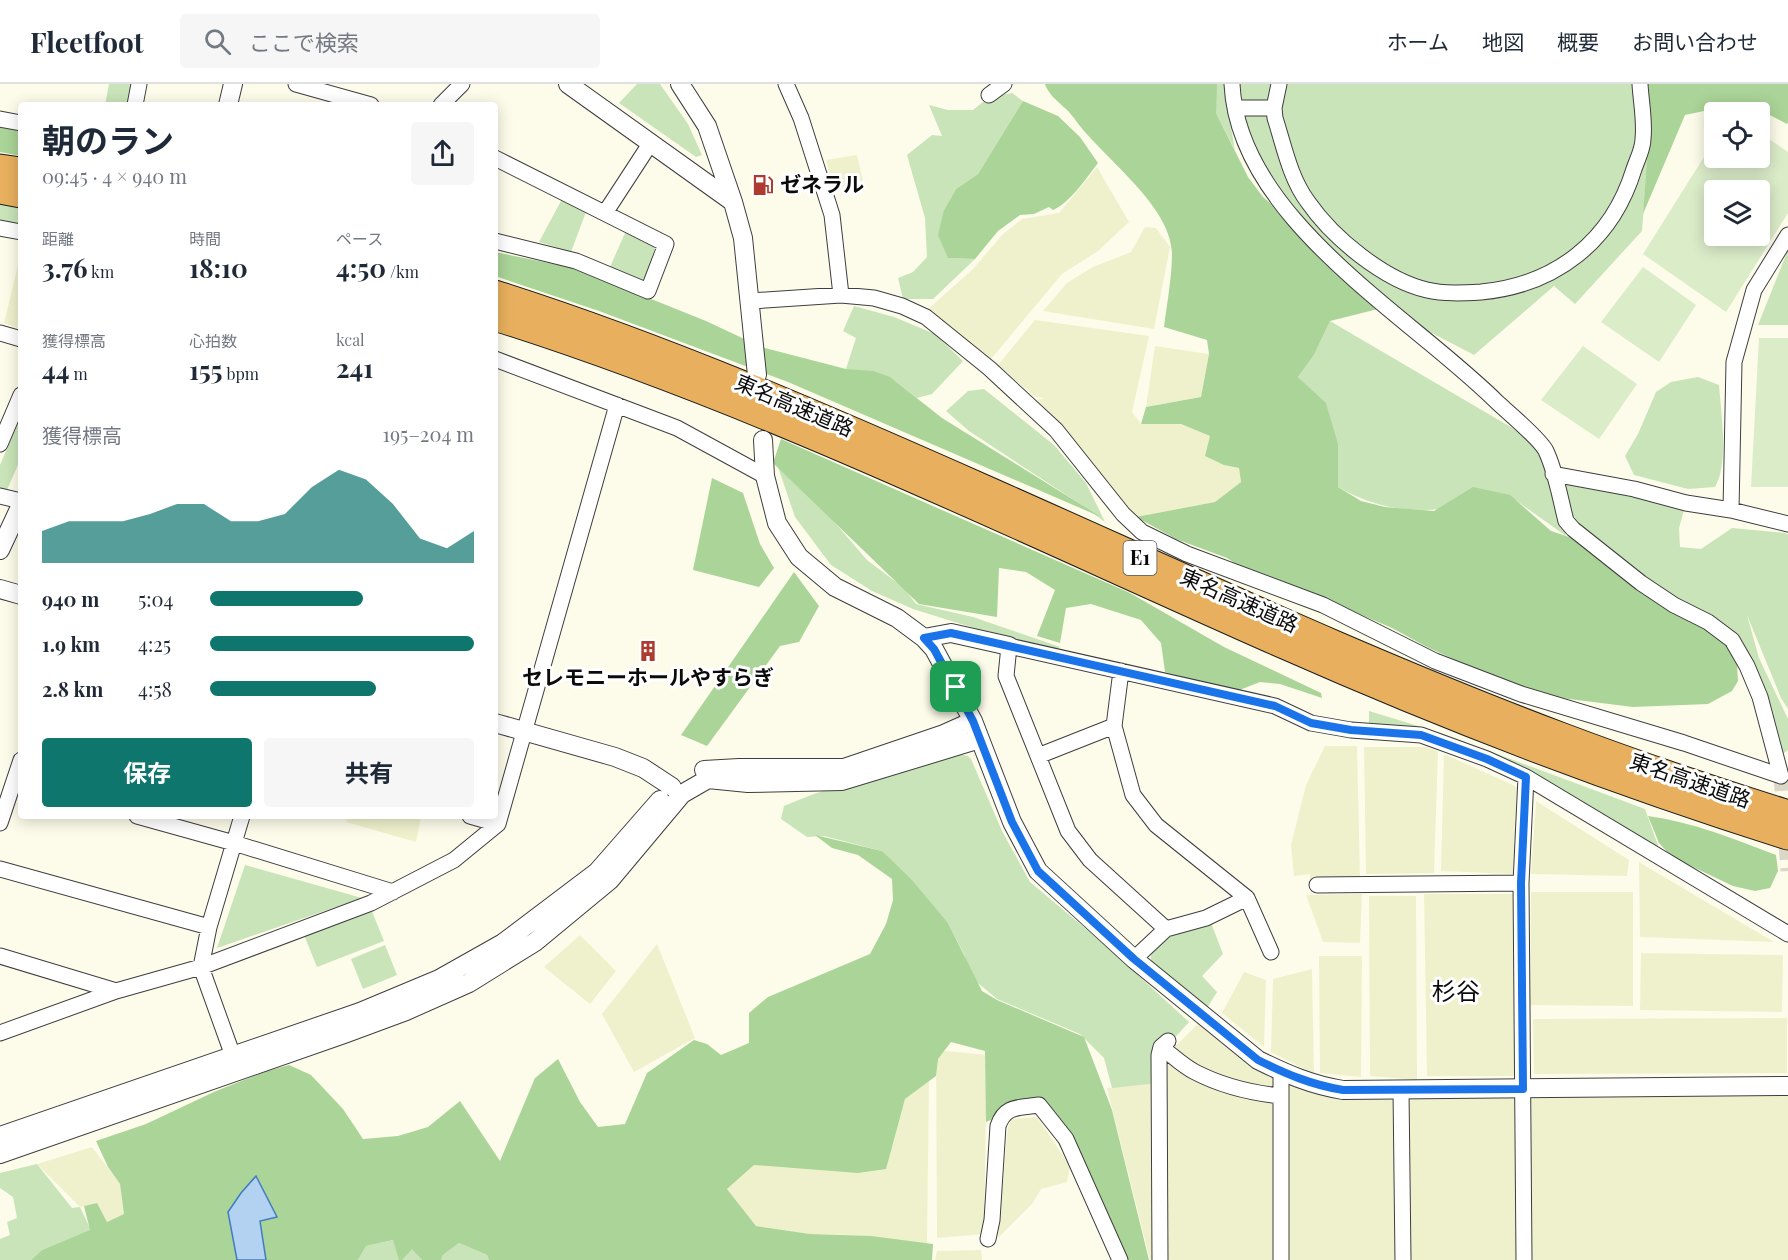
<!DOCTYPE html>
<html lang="ja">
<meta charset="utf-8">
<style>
body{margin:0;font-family:"Playfair Display","Noto Sans JP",serif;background:#f6f6f7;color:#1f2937;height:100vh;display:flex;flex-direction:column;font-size:22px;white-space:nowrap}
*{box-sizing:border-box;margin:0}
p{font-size:20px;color:#747a83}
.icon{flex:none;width:33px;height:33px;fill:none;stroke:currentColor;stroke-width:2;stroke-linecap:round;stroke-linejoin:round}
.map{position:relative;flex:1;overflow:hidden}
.details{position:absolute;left:18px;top:18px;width:480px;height:717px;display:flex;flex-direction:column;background:#fff;border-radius:6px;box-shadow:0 3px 15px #0003}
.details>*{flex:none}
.fabs{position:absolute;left:1704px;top:18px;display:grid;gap:12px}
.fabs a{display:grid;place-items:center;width:66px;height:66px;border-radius:6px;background:#fff;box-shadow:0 3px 15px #0003;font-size:30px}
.pin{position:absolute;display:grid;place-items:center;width:51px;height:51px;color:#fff;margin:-26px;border-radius:12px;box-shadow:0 3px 9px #0006}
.round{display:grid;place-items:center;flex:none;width:63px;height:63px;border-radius:6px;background:#f6f6f7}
.summary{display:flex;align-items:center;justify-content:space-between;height:102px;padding:0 24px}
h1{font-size:33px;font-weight:700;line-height:45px}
.figures{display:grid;grid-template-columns:repeat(3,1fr);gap:9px;height:102px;padding:6px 24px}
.figures div{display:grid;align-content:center}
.figures b{font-size:26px;font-weight:700}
.figures small{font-size:16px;font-weight:400}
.figures p{font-size:16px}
.chart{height:168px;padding:12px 24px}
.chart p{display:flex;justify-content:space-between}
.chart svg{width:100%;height:108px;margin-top:6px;fill:#0f766e;opacity:.7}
.primary-button{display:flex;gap:12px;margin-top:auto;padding:12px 24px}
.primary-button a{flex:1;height:69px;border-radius:6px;background:#0f766e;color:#fff;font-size:24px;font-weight:700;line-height:69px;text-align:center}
.primary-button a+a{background:#f6f6f7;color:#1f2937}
ul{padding:0 24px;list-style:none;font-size:20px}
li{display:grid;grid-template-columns:96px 72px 1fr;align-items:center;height:45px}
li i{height:15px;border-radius:8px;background:#0f766e}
header{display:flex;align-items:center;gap:36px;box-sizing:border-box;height:84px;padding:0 30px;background:#fff;border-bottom:2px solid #e0e1e3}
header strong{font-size:28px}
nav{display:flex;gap:33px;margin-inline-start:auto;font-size:21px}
.search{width:420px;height:54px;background:#f6f6f7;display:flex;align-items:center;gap:15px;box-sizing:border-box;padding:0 21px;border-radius:6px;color:#747a83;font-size:22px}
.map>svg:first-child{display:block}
.farmland{fill:#eff1cd}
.green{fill:#c9e4b8}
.forest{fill:#abd498}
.pitch{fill:#dbecc9;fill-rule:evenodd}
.water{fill:#b3d1f0;stroke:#417cc1;stroke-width:1.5}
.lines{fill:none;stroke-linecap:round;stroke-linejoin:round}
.minor-tunnel{stroke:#d9d8c9;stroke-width:15;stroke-dasharray:15 8;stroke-linecap:butt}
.minor-casing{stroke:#3e3e3e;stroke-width:17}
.tertiary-casing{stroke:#3e3e3e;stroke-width:20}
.motorway-casing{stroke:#1c1c1c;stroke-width:29}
.minor{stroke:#fff;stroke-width:15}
.tertiary{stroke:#fff;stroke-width:18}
.motorway{stroke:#e8b05e;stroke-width:27}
.route-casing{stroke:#fff;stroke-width:12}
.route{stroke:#1a73e8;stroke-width:8}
.labels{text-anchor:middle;stroke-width:6;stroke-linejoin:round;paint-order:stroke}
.shield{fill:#fff;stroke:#545454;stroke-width:1.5}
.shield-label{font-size:20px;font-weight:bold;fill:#0b0b0b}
.poi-label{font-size:21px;font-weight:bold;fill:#0b0b0b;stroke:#fff;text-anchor:start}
.street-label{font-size:21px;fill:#0b0b0b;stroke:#fff}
.quarter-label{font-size:24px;fill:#0b0b0b;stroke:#fff}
</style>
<header>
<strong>Fleetfoot</strong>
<div class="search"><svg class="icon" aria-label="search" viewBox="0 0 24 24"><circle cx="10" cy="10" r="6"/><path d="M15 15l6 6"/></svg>ここで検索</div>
<nav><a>ホーム</a><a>地図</a><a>概要</a><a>お問い合わせ</a></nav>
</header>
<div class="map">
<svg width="1788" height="1176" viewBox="0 0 1788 1176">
<rect width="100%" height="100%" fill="#fdfcea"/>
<!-- farmland -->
<path class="farmland" d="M857,71L863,97L834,106L826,76Z
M1097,83L1129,138L1098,167L1062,190L991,275L927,226L973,185L1003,150L1022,135L1059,129Z
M1145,143L1156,144L1170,163L1154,245L1043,227L1067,199L1093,183L1131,168Z
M21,169V245L4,239Z
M1035,236L1149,252L1132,328L1141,340H1181L1210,352L1224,381L1239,384L1241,398L1215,418L1136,433L1037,316L1045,314L1035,313L998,281Z
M1155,262L1209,270L1201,313L1146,323Z
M1325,662H1357L1360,794L1310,796V790L1294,792L1291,761L1306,701Z
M1364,663H1426L1438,667L1434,789L1366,790Z
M1444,670L1517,703L1513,790L1441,787Z
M1536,717L1629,776L1627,792L1531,790Z
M348,732H421L416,758L346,738Z
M1639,778L1774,858L1640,853Z
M1531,808H1633V922L1530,921Z
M1362,810L1360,859L1323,858L1306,811Z
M1424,810H1515L1517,992H1427Z
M1369,812H1416L1417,996L1370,992Z
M580,851L616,887L590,920L544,883Z
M657,860L695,954L634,988L602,930Z
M1641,869L1783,871L1782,928L1640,926Z
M1319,872H1362L1361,993L1320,989Z
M1312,885V886L1314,990L1271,968L1273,895Z
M1244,888L1266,896L1264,963L1222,929Z
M1787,934V989L1534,990L1533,935Z
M1199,939L1281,995L1673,1010L1788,1012V1176H1150L1107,1004L1159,999V978Z
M936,966L987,971L984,1150L937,1154Z
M929,997L927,1160L852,1151L810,1150L756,1142L727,1105L754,1081L885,1085L905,1015Z
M1037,1033L1070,1082L1067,1098L1041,1105L1032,1120L998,1154L1007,1051L1010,1035Z
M92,1063L120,1100L124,1130L107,1138L97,1119L80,1123L37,1080Z
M981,1166L982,1176H935L937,1167Z"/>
<!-- green -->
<path class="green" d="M109,0H135L131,21H105Z
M637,0H660L688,40L702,71L696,73L619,19Z
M1216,0H1226L1228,26L1235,66L1216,29Z
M1239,0H1648L1650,33L1642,147L1575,220L1554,202L1474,271L1407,236L1306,150L1246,60Z
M1012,9L1023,17L978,90L956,105L944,126L948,174L975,175L933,215H903L898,194L913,188L927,173L925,134L907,71L932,51L942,52L929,21L948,26H973L989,13Z
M562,115L586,128L571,168L539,158Z
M0,120L21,124V144L0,140Z
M625,149L656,160L644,197L610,183Z
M1788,166V241H1758Z
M854,222L894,233L935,250L963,277L932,310L917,314L895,297L846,285L856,254L843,247Z
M1330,237L1543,362L1566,452L1514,415C1449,425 1399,438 1338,403V364L1326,320L1298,293L1314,271Z
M1698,293L1719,301C1721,329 1729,379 1715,403L1688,405L1634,391L1625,372L1638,350L1656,308L1671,298Z
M984,305L1054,361L1086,399L1105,438L1083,422L969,347L946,327L968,307Z
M21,332V374L7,406L0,404V381Z
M778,383L825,427L867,476L904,504L916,520L973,533L1060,563L1057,565L974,544L913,525L872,507L831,481L795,433Z
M1553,390L1686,419L1679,444L1680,463L1701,465L1732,444L1785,449L1788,451V625L1781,614L1747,531L1759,574L1788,635V666L1779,673L1742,581L1664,509L1571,443Z
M1369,627L1438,648L1645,725L1661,770L1537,692L1369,642Z
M955,669L968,672L971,675L1002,747L1030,798L1105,861L1189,938L1159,971V999L1112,1004L1104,974L1080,950L997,915L972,894L964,870L948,839L882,767L824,752L807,753L781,735L784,722L811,711L876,690Z
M245,781L362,814L217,864Z
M371,825L384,857L317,883L304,851Z
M1210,836L1223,870L1202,892L1217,908L1207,924L1151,876V866L1167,847Z
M385,861L397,891L363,905L351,875Z
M37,1080L72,1124L80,1123L91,1146L42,1166L31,1176H0V1155L10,1151L7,1138L17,1134L13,1113L0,1104V1089Z
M393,1156L412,1164L422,1176H358L366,1162Z
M459,1159L487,1171L489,1176H441L443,1171Z"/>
<!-- forest -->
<path class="forest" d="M1045,0H1217L1216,29L1248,93L1263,113L1285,132L1311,164L1340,188L1378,225L1330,237L1314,271L1298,293L1326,319L1338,360V403L1361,417L1385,423L1434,427L1473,403L1510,411L1551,447L1584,458L1723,556L1737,580L1738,597L1732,607L1708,620L1633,623L1529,610L1427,563L1392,544L1320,513L1250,489L1227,474L1176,455L1136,433L1215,418L1241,398L1239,384L1224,381L1205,372L1210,352L1181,340H1141L1146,323L1201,313L1209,270L1207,256L1164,243C1167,219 1172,193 1172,169C1170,119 1101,73 1074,34C1065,21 1050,15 1045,0Z
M1648,0H1788V38L1787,40L1764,28L1704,27L1685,31L1643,130L1650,33Z
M1023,17L1058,32L1080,53L1098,79C1087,93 1070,119 1053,126L1049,123L1034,130L1020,131L998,147L975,175L948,174L938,151L944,126L956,105L978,90Z
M0,35L21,40V72L0,68Z
M495,168L574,184L706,237L755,260L765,267L761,263L846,285L873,287L890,293L942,334L1101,433L788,298L599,227L495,192Z
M781,355L1130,509L1224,563L1321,609L1322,614L1280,600L1260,598L1237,607L1165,588L1161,559L1141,536L1091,520L1066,524L1060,559L1037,552L1055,506L1026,488L999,484L997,533L919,520L773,379Z
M712,394L743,409L760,460L774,484L759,503L693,486Z
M794,488L819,522L799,558L780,562L707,662L681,651Z
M1648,732C1693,738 1734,755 1776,771L1778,787L1770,804L1755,807L1733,802L1672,773L1659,759Z
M815,751L882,767L911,795L948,839L982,907L997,916L1084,953L1112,1026L1149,1176H1115L1100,1131L1034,1018L986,1038L985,967L951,958L938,975L936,992L905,1015L886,1085L858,1089L754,1081L727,1105L756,1142L810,1150L871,1152L933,1160L932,1176H489L487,1171L459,1159L443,1171L441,1176H422L412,1165L402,1176H399L393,1156L366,1162L358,1176H31L42,1166L90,1146L84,1122L97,1119L107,1138L124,1130L120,1100L108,1083L96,1057L146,1040L216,1007L267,987L289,981L311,991L343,1025L363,1055L398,1052L428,1043L460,1017L500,1077L535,994L558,975L580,1018L598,1043L625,1040L647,989L694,956L707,960L721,971L749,959V929L768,913L870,870L886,840L893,816L892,795L858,771L832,764Z"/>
<!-- pitch -->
<path class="pitch" d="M1760,49L1788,68V129L1726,228L1643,170L1714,57V74H1760ZM1760,106V152H1714V106Z
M1643,183L1696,221L1659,278L1601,238Z
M1759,254H1788V403H1751Z
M1583,262L1637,300L1599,355L1541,316Z"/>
<!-- water -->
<path class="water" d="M256,1092L277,1133L260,1137L266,1176H237L228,1128L241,1109Z"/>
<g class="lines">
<!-- minor-tunnel -->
<path class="minor-tunnel" d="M1781,692L1788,787"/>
<defs>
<path id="minor" d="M296,0L371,21
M786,0L801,34L832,131L841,211
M1232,0C1238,135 1411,232 1498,319C1509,329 1541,356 1546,367C1556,388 1560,414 1566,437L1573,445L1641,499L1674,521L1708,538L1732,556L1747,582L1760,613L1781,692
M1279,0L1274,24L1275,34C1284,62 1290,94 1308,118C1333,154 1384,196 1427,206C1444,210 1463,209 1481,208C1556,201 1612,157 1634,85C1637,76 1643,65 1643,55C1645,37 1641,18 1640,0
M989,11L1004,0
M135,21L139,0
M441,21L462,0
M1236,24H1274
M0,35L21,39
M495,74L666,160L648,207L576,177L495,157
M605,129L650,60
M0,144L21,148
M751,217L841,211L874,214L902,222L926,233L989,284L1056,346L1123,430L1142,448L1187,470L1323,521L1435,577L1521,610L1684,659L1781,692
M0,249L21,255
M495,275L677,344L765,392
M0,360L21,311
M1553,390L1634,405L1686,419L1731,426L1788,440
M0,412L21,417
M1731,426L1734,278L1754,206L1788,151
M1121,587L1114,642L1133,711L1156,741L1247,814L1206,834L1166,845L1090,776L1068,747L1006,592L1009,562L1275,622L1311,639L1351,646L1421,651L1487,675L1526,693L1788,850
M1038,672L1114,642
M137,732L234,759L393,808
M470,732L498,740
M0,739L21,676
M0,785L209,843
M1317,801L1521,799
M1247,814L1271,868
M0,872L116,907
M1134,875L1166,845
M0,949L116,907L201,883L371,819L454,776L498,740L617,321
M1161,963C1172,971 1183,982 1195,988C1222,1002 1251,1009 1281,1012
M233,972L201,883L209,843L242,732
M1281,988V1176
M1401,1006L1403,1176
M988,1155L992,1136L998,1042C1005,1021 1019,1024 1039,1021L1066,1055L1120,1176
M1160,1176L1159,971L1161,963L1168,957
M1524,1176L1521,799L1526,693"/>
<path id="tertiary" d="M568,0L733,118
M680,0L707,42L733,118L743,154L757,291
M228,21L233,0
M763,356L765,392L777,439L799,473L835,503L897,534L924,554L934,565L973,637L1012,738L1038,787L1134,875L1258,976C1286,990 1312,1001 1343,1006L1788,1002
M0,466L21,421
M0,505L21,511
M924,554L951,549L1009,562
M495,639L615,673L643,684L672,703
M704,686L739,684H844L944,650L973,637
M0,1052L360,928L439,895L503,859L597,788L660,716
M0,1070L344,950L406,927L469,899L535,858L610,796L682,710L708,695L748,699L842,697L980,655"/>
<path id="motorway" d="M0,84L21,87
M0,106L21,110
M495,210C662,263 823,333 983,404C1175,489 1366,579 1563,653C1637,681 1712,706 1788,730
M495,233C765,318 1025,447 1284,561C1449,634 1616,698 1788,752"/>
</defs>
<!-- minor casing -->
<use href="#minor" class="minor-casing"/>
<!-- tertiary casing -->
<use href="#tertiary" class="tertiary-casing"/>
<!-- motorway casing -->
<use href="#motorway" class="motorway-casing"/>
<!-- minor -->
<use href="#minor" class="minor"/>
<!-- tertiary -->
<use href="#tertiary" class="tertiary"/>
<!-- motorway -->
<use href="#motorway" class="motorway"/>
</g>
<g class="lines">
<defs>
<path id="route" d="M951,549L1275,622L1311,639L1351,646L1421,651L1487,675L1526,693L1521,799L1523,1005L1343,1006C1312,1001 1286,990 1258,976L1134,875L1038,787L1012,738L973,637L934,565L924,554Z"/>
</defs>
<!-- route casing -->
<use href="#route" class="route-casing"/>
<!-- route -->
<use href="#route" class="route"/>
</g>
<!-- icons -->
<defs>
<symbol id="fuel-bare" viewBox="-9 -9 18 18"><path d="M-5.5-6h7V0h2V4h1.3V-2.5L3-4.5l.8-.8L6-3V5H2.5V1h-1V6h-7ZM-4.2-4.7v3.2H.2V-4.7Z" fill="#ae3b2f" stroke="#fff" stroke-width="2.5" paint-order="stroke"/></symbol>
<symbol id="building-bare" viewBox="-9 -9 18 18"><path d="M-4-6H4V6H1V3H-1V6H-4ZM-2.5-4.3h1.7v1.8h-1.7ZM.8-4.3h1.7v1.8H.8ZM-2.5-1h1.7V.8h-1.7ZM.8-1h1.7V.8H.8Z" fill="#ae3b2f" stroke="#fff" stroke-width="2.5" paint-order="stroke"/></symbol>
</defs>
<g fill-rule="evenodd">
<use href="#fuel-bare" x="748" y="86" width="30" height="30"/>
<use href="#building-bare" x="633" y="552" width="30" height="30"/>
</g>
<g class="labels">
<!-- shield labels -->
<rect class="shield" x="1123.5" y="457" width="33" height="34" rx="4.5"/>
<g class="shield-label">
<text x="1140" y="481">E1</text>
</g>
<!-- poi labels -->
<g class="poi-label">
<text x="780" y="108">ゼネラル</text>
<text x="648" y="601" text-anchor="middle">セレモニーホールやすらぎ</text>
</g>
<!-- street labels -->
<g class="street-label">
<text transform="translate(794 322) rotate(23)" y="7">東名高速道路</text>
<text transform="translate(1239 517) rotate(24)" y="7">東名高速道路</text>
<text transform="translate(1690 697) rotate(19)" y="7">東名高速道路</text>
</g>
<!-- quarter labels -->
<g class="quarter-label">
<text x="1456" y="916">杉谷</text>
</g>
</g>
</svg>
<div class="fabs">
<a><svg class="icon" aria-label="locate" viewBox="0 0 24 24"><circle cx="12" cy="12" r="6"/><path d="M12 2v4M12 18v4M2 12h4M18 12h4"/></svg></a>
<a><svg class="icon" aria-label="layers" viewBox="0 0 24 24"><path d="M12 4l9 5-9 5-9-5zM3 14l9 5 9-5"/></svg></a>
</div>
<div class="pin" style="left:956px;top:603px;background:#1e9e55"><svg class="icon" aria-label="arrive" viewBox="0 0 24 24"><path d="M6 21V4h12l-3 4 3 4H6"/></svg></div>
<section class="details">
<div class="summary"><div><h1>朝のラン</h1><p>09:45 · 4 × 940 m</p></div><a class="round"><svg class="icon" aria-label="share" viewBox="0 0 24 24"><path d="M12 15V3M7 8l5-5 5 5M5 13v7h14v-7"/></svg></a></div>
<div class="figures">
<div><p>距離</p><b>3.76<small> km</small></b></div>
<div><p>時間</p><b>18:10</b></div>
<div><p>ペース</p><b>4:50<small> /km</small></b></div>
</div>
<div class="figures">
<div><p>獲得標高</p><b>44<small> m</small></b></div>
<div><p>心拍数</p><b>155<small> bpm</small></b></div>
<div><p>kcal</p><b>241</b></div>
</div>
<div class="chart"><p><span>獲得標高</span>195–204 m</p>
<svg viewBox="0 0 160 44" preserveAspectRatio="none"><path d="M0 44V31L10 27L20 27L30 27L40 24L50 20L60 20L70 27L80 27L90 24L100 13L110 6L120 10L130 20L140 34L150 38L160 31V44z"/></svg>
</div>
<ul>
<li><b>940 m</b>5:04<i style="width:58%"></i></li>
<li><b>1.9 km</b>4:25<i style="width:100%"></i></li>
<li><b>2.8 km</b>4:58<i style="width:63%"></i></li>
</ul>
<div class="primary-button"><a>保存</a><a>共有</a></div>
</section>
</div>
